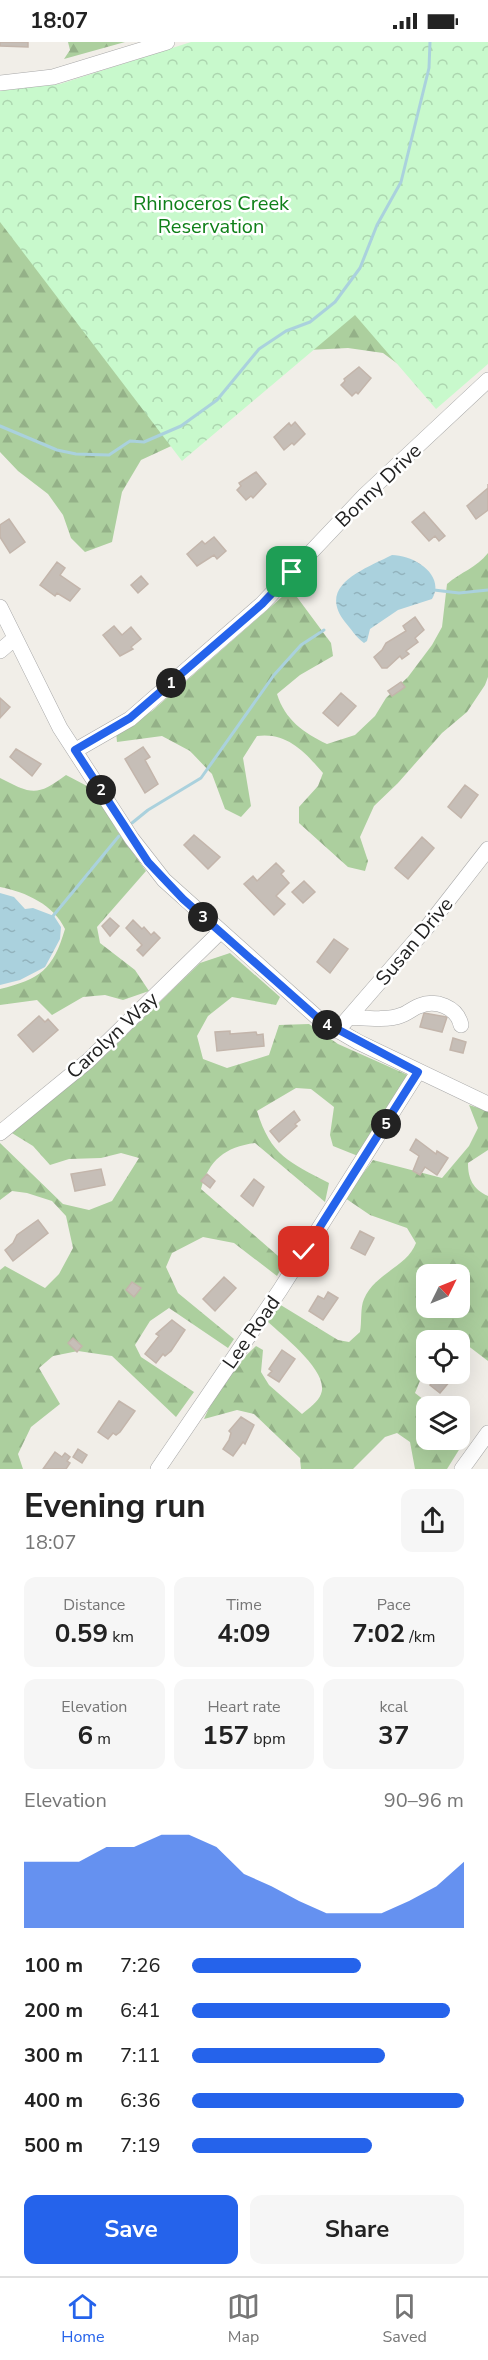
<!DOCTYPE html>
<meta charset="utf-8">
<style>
body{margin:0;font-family:"Nunito Sans",sans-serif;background:#f6f6f6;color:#222;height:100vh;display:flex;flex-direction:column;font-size:22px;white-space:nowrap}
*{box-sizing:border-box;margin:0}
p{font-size:20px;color:#767676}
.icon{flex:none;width:33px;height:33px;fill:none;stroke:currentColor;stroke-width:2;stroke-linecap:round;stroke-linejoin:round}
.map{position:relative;height:1427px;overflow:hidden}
.panel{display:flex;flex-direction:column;background:#fff;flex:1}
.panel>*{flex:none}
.needle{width:39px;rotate:47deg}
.controls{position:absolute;left:416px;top:1222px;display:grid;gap:12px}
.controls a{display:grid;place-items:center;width:54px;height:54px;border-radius:12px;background:#fff;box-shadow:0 6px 24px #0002;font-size:30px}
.pin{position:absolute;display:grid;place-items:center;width:51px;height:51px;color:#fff;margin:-26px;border-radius:12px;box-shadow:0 3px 9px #0006}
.km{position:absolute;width:30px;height:30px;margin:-15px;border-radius:50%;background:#222;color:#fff;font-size:16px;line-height:30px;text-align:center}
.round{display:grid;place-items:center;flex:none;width:63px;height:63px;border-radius:12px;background:#f6f6f6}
.summary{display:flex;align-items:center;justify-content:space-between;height:102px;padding:0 24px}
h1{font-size:33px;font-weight:700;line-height:45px}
.stats{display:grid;grid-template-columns:repeat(3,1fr);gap:9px;height:102px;padding:6px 24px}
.stats div{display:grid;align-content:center;border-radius:12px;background:#f6f6f6;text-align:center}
.stats b{font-size:26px;font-weight:700}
.stats small{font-size:16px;font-weight:400}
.stats p{font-size:16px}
.chart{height:168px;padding:12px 24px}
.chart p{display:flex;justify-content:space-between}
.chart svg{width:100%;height:108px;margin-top:6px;fill:#2563eb;opacity:.7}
.button{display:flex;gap:12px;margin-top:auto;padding:12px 24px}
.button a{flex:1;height:69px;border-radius:12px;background:#2563eb;color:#fff;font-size:24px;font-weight:700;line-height:69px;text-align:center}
.button a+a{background:#f6f6f6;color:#222}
ul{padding:0 24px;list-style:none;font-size:20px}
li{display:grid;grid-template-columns:96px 72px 1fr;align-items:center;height:45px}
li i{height:15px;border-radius:8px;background:#2563eb}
.status{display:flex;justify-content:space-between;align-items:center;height:42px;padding:0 30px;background:#fff;direction:ltr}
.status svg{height:16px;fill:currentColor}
.tabs{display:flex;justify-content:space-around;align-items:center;height:84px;border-top:2px solid #e0e0e0;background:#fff;font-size:16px;color:#767676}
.tabs a{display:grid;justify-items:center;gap:3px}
.tabs .active{color:#2563eb}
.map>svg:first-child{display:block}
.forest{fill:url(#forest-firs);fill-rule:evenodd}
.park{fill:url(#park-crowns)}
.water{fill:url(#water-ripples)}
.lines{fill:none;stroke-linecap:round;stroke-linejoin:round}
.stream{stroke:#aad1dd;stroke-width:3}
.building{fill:#c6beb7;stroke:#c3b5ab;stroke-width:1.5}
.minor-casing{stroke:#a8a8a8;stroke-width:16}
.minor{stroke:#fff;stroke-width:15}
.route-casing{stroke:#fff;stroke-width:12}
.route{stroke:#2563eb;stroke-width:8}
.labels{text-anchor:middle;stroke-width:5;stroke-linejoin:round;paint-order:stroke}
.park-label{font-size:20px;fill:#0f8019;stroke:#fff}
.street-label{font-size:20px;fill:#212121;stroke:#fff}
</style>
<div class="status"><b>18:07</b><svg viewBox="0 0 49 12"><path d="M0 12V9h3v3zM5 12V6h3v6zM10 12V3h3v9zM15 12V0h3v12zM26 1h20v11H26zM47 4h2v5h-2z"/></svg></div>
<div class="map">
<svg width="488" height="1427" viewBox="0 0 488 1427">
<defs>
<pattern id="forest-firs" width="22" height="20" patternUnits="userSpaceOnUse" patternTransform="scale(1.5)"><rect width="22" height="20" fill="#accf9e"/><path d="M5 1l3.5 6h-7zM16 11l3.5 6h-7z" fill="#94b188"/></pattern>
<pattern id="park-crowns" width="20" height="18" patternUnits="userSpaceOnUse" patternTransform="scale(1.5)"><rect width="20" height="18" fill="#c8f9cc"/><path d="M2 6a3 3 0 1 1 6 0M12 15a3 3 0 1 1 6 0" fill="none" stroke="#acd5af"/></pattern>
<pattern id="water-ripples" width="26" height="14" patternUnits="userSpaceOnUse" patternTransform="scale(1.5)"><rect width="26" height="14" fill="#aad1dd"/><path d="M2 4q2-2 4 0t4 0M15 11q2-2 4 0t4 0" fill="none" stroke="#92b3bd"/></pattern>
</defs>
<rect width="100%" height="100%" fill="#f1eee8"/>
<!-- forest -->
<path class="forest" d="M68,0H125L64,17L70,8Z
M174,11L406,328L383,311L348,306L308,308L195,393L141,418L122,450L112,500L85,510L71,496L63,473L48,452L18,429L0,410V50H41Z
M488,511V635L485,643L467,670L442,691L398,741L374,764L360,795L368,819L365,829L348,825L299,781V765L318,744L323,731C305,710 287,690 257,694L243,716L251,764L241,775L225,767L212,732L190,709L162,694L117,700L116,690L152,669L291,547L331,601L333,614L300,633L277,652C285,678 304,691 327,702L355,693L375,674L386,656L408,635L432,603L442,585L447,542C461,530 476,526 488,511Z
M66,733L87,744L97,753L118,790L146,829L97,885L100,901L135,928L149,949L123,958L105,953L83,955L52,973L37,958L0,963V947C40,937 53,928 65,887C54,863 26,850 0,845V736C31,752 37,755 66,733Z
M230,911L280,955L276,963L232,955L208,974L197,994L203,1017L227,1026L269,1013L279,983L309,982L338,1002L410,1034L358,1114L333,1104L330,1093L334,1065L311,1047L296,1046L257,1069C271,1114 289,1120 329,1141L325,1160L255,1101C225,1105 209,1118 201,1147L285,1220L277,1234L234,1201L203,1195L172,1211L166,1225L178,1251L234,1297L228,1306L169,1266L150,1279L135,1303L141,1315L194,1350L176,1375L112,1314L78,1309L53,1314L39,1326L60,1362L31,1385L18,1412L23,1427H0V1228L5,1224L45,1246L59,1232L73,1206L66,1174L52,1159L27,1151L12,1149L0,1158V1101L63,1162L89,1168L112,1159L139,1116L121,1111L101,1116L69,1117L50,1123L33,1104L7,1088L93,1025L200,921Z
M469,1063L488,1069V1108L468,1121C468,1137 473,1147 488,1154V1319L467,1303L452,1297L426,1299V1324L415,1351L433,1365H426V1398H459V1388L467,1395L447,1427H415L410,1400L397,1391L385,1395L353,1427H301L300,1416L254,1372L237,1368L204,1377C216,1349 233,1325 256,1304L263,1308L261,1330L269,1343L302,1372C309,1366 318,1360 321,1352C330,1330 283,1294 268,1280L279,1262L338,1298L349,1300L360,1290C362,1280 360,1266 364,1257C375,1231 407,1225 416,1201L407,1186L370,1173L345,1156L373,1118L442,1136L469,1104L478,1086ZM426,1233H459V1266H426Z"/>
<!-- park -->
<path class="park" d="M191,0H488V322L436,367L355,273L182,419L0,180V47L60,42Z"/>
<!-- water -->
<path class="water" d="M392,513C414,513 446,533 432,557L398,568L370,587L367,599L364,601C355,594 352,588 345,580C316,543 365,527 392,513Z
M0,851L14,855L25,867L33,866L54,874L61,885L60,897L45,925L20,938L0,943Z"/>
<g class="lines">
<!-- stream -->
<path class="stream" d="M0,384L57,408L76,412L109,413L130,399L144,400L181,384L217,358L259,307L286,289L310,280L335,260L360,226L377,183L401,140L429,26L430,0
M434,548L459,551L488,548
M132,781L148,768L201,736L274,633L301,603L324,588
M53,874L119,794"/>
</g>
<!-- building -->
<path class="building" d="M0,0H28V5L0,4Z
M359,325L371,336L358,352L356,350L352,354L341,343L345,339L344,337Z
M295,380L305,392L294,403L292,401L284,408L274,395L289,381L291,384Z
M256,430L266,442L253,456L251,454L246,458L237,448L241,444L239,441Z
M488,442V468L476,477L467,464L488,446Z
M424,470L445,494L439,499L435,494L429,499L412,480Z
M9,477L25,500L10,511L0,495V483Z
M214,495L226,509L217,517L214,513L197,524L187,512L202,499L205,502Z
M57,520L65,526L60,533L80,547L70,559L57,551L55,554L40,543Z
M141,534L148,542L138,551L131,543Z
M415,575L424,588L415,596L418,600L406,609L409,612L402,617L400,614L387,626H382L374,615L382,608L386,601L406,589L403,584Z
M114,584L122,593L131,585L141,597L131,605L133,607L120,614L103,593Z
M401,640L405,645L392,654L388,649Z
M341,651L356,664L338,684L323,671Z
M0,656L10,665L0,676Z
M143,705L150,715L145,718L158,742L145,751L125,717Z
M16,707L41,722L32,734L10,715Z
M465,743L478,753L461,776L448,765Z
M194,793L220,815L208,827L184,803Z
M422,795L434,806L408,837L395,826Z
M276,821L284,829L281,832L289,841L276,854L285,862L274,873L244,842L253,834L257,839Z
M304,839L315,850L303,861L292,850Z
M110,876L119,884L110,894L102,884Z
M133,878L142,887L144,885L151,893L154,890L160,896L143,914L137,908L142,903L126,886Z
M334,897L348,907L330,931L317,920Z
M424,971L447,975L442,990L420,985Z
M39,974L45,980L48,977L58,988L33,1010L18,993Z
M230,989V992L256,990L257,993L263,992L264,1004L217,1009L215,990Z
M453,996L466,1000L463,1011L450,1008Z
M294,1069L300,1078L295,1082L297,1084L279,1100L270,1089Z
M416,1097L436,1112L437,1109L448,1116L437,1133L425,1125L420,1133L413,1129L419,1114L410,1108Z
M101,1127L105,1143L75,1149L71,1132Z
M207,1132L215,1139L210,1146L201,1139Z
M254,1137L264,1145L253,1164L241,1154Z
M38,1178L48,1191L13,1219L5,1208L13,1201L17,1193Z
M360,1189L374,1196L365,1213L351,1206Z
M224,1235L236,1246L215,1269L203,1257Z
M132,1240L141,1246L134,1255L126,1248Z
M328,1250L338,1256L323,1278L309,1269L318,1254L324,1257Z
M172,1278L185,1288L171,1309L165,1314L163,1312L156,1321L145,1312L159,1294L156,1292Z
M73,1296L82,1304L77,1310L68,1301Z
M282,1308L295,1317L279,1340L268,1333L272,1329L269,1327Z
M438,1332H456L440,1351L430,1343Z
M119,1359L135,1369L120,1390L116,1393L113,1391L108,1397L98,1390Z
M241,1375L254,1383L245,1402L243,1400L233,1414L223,1407L229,1398L231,1391L229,1389Z
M78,1407L87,1413L82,1421L73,1415Z
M55,1410L62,1415L65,1411L70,1415L67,1419L70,1421L66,1427H43Z"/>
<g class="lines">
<defs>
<path id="minor" d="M0,41L53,35L167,0
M0,565L60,686L132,797L164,838L320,978L358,1000L488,1062
M0,609L14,597
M76,708L130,677L262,562L365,453L488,338
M349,975C366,976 387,979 402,973C408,971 413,966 419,964C436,957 457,965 461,983
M337,989L428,884L488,807
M0,1091L88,1019L220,890
M158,1427L280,1248L418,1030
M462,1427L488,1391"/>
</defs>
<!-- minor casing -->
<use href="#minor" class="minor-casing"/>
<!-- minor -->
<use href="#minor" class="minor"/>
</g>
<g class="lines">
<defs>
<path id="route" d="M292,530L262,562L130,676L75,708L148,820L183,857L320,978L418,1030L304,1210"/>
</defs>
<!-- route casing -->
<use href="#route" class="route-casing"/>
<!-- route -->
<use href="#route" class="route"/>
</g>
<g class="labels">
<!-- park labels -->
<g class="park-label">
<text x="211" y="168">Rhinoceros Creek<tspan x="211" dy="23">Reservation</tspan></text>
</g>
<!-- street labels -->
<g class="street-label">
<text transform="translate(378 443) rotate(-44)" y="7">Bonny Drive</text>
<text transform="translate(414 899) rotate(-50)" y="7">Susan Drive</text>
<text transform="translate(112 993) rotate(-43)" y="7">Carolyn Way</text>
<text transform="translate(251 1290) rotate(-55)" y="7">Lee Road</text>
</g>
</g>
</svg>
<div class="controls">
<a><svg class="needle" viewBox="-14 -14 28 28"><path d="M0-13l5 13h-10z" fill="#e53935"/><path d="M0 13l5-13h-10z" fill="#767676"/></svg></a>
<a><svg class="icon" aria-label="locate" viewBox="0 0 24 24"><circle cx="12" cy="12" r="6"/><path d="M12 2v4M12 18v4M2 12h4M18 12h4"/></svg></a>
<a><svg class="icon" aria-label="layers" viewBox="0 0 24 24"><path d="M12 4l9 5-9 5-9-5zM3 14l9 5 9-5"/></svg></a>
</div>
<div class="pin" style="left:292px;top:530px;background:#1e9e55"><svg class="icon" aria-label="arrive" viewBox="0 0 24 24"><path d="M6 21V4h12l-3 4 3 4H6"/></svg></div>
<div class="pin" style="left:304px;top:1210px;background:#d93025"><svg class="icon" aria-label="check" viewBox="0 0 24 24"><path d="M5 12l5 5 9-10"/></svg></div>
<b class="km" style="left:171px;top:641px">1</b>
<b class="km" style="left:101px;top:748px">2</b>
<b class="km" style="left:203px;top:875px">3</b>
<b class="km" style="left:327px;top:983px">4</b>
<b class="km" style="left:386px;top:1082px">5</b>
</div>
<section class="panel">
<div class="summary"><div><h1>Evening run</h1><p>18:07</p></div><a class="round"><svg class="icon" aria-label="share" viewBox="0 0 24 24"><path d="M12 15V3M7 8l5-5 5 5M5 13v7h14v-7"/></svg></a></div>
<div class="stats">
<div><p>Distance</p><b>0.59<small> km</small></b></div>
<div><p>Time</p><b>4:09</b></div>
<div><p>Pace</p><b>7:02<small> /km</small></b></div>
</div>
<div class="stats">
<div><p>Elevation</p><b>6<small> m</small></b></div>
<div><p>Heart rate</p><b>157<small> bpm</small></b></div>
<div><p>kcal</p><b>37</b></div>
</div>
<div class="chart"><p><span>Elevation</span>90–96 m</p>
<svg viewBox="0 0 160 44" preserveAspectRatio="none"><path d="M0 44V17L10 17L20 17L30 11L40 11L50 6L60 6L70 11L80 22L90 27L100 33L110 38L120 38L130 38L140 33L150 27L160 17V44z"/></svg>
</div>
<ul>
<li><b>100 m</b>7:26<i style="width:62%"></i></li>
<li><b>200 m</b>6:41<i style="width:95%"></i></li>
<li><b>300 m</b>7:11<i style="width:71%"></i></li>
<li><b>400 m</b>6:36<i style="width:100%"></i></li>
<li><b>500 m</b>7:19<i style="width:66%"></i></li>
</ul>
<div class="button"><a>Save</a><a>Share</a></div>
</section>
<nav class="tabs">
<a class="active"><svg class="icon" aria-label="home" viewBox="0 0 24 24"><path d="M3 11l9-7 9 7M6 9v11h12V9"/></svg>Home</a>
<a><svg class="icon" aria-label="map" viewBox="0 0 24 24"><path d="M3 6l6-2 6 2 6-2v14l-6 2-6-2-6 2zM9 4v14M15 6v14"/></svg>Map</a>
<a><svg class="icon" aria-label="saved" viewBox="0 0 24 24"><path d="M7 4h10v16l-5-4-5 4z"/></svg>Saved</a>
</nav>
